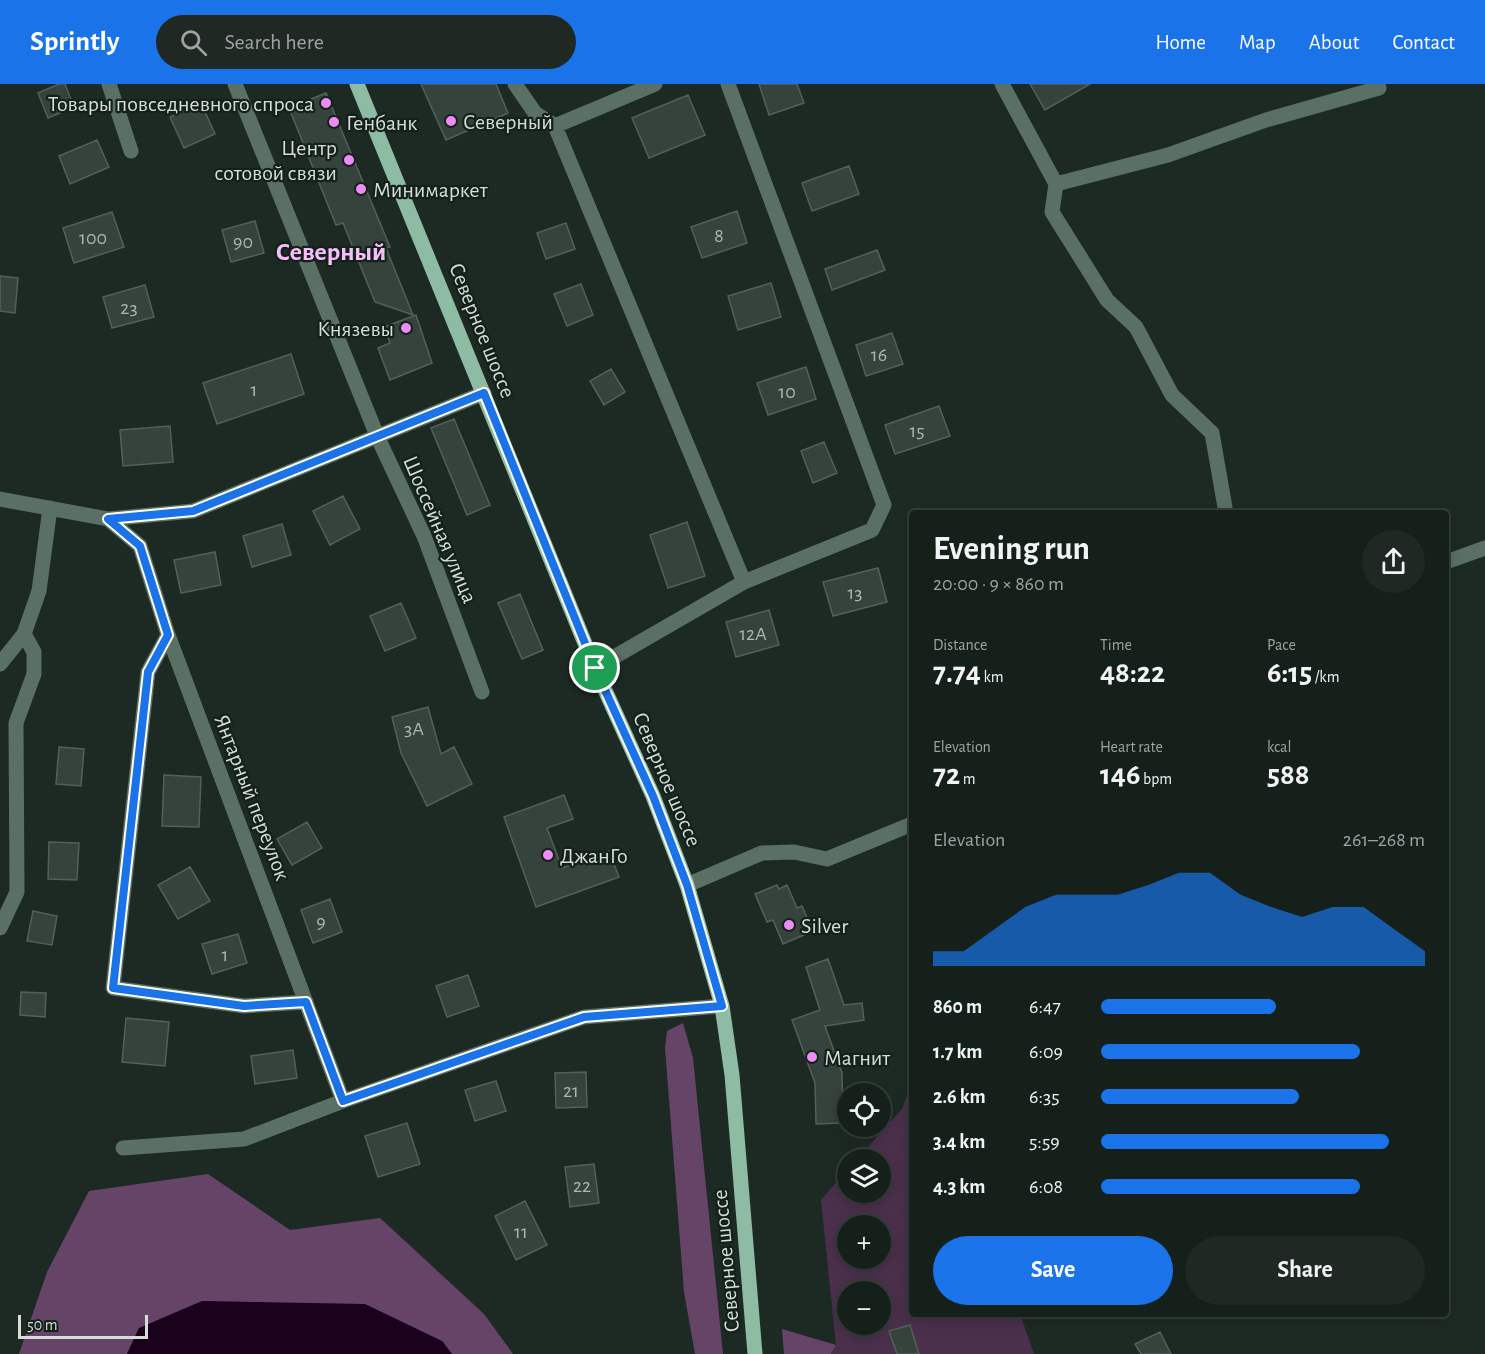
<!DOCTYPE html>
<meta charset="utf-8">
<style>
body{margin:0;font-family:"Alegreya Sans",sans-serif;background:#1f2823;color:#f1f3f6;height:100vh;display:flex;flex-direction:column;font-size:22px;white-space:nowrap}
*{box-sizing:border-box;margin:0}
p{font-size:20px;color:#9ea3a2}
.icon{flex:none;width:33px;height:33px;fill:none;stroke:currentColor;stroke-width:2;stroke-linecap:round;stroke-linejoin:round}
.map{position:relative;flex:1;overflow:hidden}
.details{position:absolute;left:909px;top:426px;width:540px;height:807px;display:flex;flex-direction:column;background:#16201a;border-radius:6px;box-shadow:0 3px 15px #0003,0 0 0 2px #353e39}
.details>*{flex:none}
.tools{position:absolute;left:837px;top:999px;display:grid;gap:12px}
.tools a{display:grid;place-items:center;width:54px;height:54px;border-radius:50%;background:#16201a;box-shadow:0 3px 15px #0003,0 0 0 2px #353e39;font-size:30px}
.scale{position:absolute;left:18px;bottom:15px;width:130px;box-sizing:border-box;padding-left:6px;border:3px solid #d6ddd9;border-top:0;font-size:16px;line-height:21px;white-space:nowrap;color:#d6ddd9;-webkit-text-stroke:4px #14201a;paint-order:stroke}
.pin{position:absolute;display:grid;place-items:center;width:51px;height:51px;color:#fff;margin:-26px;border:3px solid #fff;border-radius:50%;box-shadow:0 2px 6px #0007}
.round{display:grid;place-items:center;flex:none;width:63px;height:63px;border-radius:32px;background:#1f2823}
.overview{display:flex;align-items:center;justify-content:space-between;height:102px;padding:0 24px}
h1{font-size:33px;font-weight:600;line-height:45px}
.stats{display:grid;grid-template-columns:repeat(3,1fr);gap:9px;height:102px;padding:6px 24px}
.stats div{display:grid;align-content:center}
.stats b{font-size:30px;font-weight:600}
.stats small{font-size:16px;font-weight:400}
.stats p{font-size:16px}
.chart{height:168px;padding:12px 24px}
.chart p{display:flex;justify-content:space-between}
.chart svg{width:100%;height:108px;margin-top:6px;fill:#1a73e8;opacity:.7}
.action{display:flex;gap:12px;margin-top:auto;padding:12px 24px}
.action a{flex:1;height:69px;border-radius:36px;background:#1a73e8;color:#fff;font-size:24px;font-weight:600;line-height:69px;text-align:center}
.action a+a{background:#1f2823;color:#f1f3f6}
ul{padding:0 24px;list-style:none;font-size:20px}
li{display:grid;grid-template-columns:96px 72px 1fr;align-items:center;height:45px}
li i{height:15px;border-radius:8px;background:#1a73e8}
header{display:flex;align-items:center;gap:36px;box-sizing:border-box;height:84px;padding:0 30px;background:#1a73e8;color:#fff}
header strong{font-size:28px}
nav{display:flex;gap:33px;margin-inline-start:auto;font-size:21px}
.search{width:420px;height:54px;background:#1f2823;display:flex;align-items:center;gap:15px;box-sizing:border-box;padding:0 21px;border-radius:33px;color:#9ea3a2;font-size:22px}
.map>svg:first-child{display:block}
.green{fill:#4b304c;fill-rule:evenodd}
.forest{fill:#664468}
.water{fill:#1a011c}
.building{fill:#36433c;stroke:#526058;stroke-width:1.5}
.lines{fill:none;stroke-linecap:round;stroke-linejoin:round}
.minor{stroke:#5a7064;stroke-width:15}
.major{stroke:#8dbba3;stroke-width:15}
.route-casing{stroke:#fff;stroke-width:12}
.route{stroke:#1a73e8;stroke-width:8}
.poi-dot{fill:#ef8bf6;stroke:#14201a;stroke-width:2}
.labels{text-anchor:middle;stroke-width:4.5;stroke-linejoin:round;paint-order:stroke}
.number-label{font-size:20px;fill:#aeb6b2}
.poi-label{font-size:22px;fill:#d6ddd9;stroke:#14201a;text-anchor:start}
.street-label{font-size:22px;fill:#d6ddd9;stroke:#14201a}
.quarter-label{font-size:26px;font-weight:bold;fill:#f7bffa;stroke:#14201a}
</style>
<header>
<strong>Sprintly</strong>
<div class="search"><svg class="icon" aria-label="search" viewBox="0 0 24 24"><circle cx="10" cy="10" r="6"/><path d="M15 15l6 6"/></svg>Search here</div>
<nav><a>Home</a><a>Map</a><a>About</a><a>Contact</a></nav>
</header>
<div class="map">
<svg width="1485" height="1270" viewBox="0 0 1485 1270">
<rect width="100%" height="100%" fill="#1d2a23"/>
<!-- green -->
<path class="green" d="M912,999V1230H1020L1034,1270H831L836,1261L821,1116L847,1086L848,1108H880V1076L857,1075L902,1025ZM848,1142H880V1174H848ZM848,1208H880V1240H848Z"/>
<!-- forest -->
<path class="forest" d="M683,939L693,974L723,1270H695L684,1208L665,964L667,947Z
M208,1090L290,1146L380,1134L484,1230L513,1270H452L442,1257L139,1244L127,1270H19L47,1188L89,1107Z
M782,1245L836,1261L831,1270H784Z"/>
<!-- water -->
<path class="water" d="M202,1217L365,1220L442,1257L452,1270H127L139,1244Z"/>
<!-- building -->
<path class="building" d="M59,0H65L74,23L48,34L38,9Z
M421,0H496L508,29L446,56Z
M759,0H797L804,19L769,31Z
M1030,0H1090L1045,26Z
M326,9L390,163L386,164L413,231L375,218L343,139L336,141L289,24Z
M688,11L705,51L649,74L632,34Z
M201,19L215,50L184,64L170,33Z
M97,56L109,83L70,100L59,72Z
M849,82L859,110L812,127L802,99Z
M737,127L747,159L702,174L691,143Z
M112,128L124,163L74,179L63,144Z
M255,137L264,169L231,178L222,146Z
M566,139L575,165L546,175L537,149Z
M877,166L885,186L832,206L825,185Z
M0,192L18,194L15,229L0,227Z
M771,199L781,233L738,246L728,212Z
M581,200L593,231L567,242L554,210Z
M145,201L154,233L112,244L103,213Z
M416,231L432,279L390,296L378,264L390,259L384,243Z
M892,249L903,280L866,292L856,261Z
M291,270L304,310L217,340L203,299Z
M806,283L816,315L768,331L757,299Z
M611,285L625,308L604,321L590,297Z
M939,322L950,352L895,370L885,341Z
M454,335L490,421L467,431L431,344Z
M170,342L173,378L123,382L120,346Z
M824,358L837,389L813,399L801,367Z
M343,412L360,445L330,461L313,427Z
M687,438L705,492L668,504L650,451Z
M282,440L291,471L252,483L243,452Z
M215,468L221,501L181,509L174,476Z
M878,484L887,518L833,532L823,498Z
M520,510L543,566L522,575L498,519Z
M401,519L416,554L385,567L370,532Z
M769,526L779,561L736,573L726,538Z
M428,623L441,670L454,663L472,700L427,722L401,669L392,633Z
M59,663L84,665L81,702L56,700Z
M164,691L201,693L199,743L162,742Z
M564,711L573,735L547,744L562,784L609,767L619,793L536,823L504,733Z
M307,738L322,764L292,781L277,755Z
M49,758L79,759L77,796L48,795Z
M190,783L210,817L178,835L158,801Z
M777,801L779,805L787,801L797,824L802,822L813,847L783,860L773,836L767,838L755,810Z
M330,815L342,848L313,859L301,826Z
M33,827L57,832L52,861L27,857Z
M238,850L247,879L212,890L202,860Z
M828,875L844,921L862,919L864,936L825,942L842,989L843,1039L816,1040L815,999L792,936L820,926L806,883Z
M468,891L479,922L447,933L436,902Z
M21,908L46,909L45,933L20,931Z
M126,934L169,938L165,982L122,978Z
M293,966L297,994L255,1000L251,972Z
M586,988L587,1023L556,1024L555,989Z
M496,997L506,1027L475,1037L465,1006Z
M407,1039L420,1080L378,1093L365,1052Z
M594,1080L599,1119L570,1123L565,1083Z
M525,1117L547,1161L516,1176L495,1132Z
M910,1241L919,1270H897L889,1247Z
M1160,1248L1171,1270H1141L1135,1260Z"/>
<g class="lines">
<!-- minor -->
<path class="minor" d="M109,0L131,67
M235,0L378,354L424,452L482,608
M515,0L535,29L555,42L744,498L595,584
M728,0L884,421L872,446L744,498
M1002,0L1056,100L1052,128L1107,216L1136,243L1172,311L1212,349L1226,429
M555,42L655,0
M1056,100L1168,71L1266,36L1379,4
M0,415L108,435L193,427L484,309
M108,435L140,462L168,551L343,1017
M1446,478L1485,464
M168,551L148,588L113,904L244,922L306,918
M0,580L24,550L39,507L50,424
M687,801L762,769L794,768L827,775L912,740
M0,844L17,808L16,639L34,590V568L24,550
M123,1064L244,1055L343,1017L584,933L722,922"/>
<!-- major -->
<path class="major" d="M357,0L595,584L653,712L687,801L722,922L732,991L755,1270"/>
</g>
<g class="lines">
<defs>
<path id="route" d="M484,309L595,584L653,712L687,801L722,922L584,933L343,1017L306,918L244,922L113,904L148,588L168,551L140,462L108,435L193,427Z"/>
</defs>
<!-- route casing -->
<use href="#route" class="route-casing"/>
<!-- route -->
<use href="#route" class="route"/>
</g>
<!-- markers -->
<g class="poi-dot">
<circle cx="326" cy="19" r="6"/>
<circle cx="451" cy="37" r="6"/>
<circle cx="334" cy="38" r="6"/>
<circle cx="349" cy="76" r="6"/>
<circle cx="361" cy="105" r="6"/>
<circle cx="406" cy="244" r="6"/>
<circle cx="548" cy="771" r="6"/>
<circle cx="789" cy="841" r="6"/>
<circle cx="812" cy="973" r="6"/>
</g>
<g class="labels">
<!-- number labels -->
<g class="number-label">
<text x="719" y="158">8</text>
<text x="93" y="160">100</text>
<text x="243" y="164">90</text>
<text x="129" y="230">23</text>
<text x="879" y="277">16</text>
<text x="254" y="312">1</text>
<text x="787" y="314">10</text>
<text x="917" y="353">15</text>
<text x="855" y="515">13</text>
<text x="753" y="556">12А</text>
<text x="414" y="651">3А</text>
<text x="321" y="844">9</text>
<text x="225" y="877">1</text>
<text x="571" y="1013">21</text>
<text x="582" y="1108">22</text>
<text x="521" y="1154">11</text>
</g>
<!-- poi labels -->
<g class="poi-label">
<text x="314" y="27" text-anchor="end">Товары повседневного спроса</text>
<text x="463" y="45">Северный</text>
<text x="346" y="46">Генбанк</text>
<text x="337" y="71" text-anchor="end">Центр<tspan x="337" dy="25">сотовой связи</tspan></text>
<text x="373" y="113">Минимаркет</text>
<text x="394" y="252" text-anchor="end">Князевы</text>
<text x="560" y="779">ДжанГо</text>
<text x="801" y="849">Silver</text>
<text x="824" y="981">Магнит</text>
</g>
<!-- street labels -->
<g class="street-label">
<text transform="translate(483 246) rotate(68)" y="8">Северное шоссе</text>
<text transform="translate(441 445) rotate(67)" y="8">Шоссейная улица</text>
<text transform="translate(668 695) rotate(67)" y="8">Северное шоссе</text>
<text transform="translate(253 713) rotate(69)" y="8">Янтарный переулок</text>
<text transform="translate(725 1177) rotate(-95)" y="8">Северное шоссе</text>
</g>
<!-- quarter labels -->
<g class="quarter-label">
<text x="331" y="176">Северный</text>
</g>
</g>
</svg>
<div class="tools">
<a><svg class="icon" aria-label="locate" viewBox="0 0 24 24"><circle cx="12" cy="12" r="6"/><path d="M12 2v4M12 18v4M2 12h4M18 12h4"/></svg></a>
<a><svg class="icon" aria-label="layers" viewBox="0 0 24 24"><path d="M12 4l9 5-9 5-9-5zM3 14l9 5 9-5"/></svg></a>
<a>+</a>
<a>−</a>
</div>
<div class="scale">50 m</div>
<div class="pin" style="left:595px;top:584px;background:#1e9e55"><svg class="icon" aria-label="arrive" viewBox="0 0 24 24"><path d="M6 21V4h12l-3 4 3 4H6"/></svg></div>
<section class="details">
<div class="overview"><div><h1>Evening run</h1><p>20:00 · 9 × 860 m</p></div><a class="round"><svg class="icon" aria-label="share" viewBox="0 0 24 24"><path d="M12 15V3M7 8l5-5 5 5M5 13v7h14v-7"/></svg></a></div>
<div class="stats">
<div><p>Distance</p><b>7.74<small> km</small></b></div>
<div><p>Time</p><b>48:22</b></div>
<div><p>Pace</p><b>6:15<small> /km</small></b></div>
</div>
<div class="stats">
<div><p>Elevation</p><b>72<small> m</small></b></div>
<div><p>Heart rate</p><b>146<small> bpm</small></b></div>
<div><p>kcal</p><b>588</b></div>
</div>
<div class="chart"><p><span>Elevation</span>261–268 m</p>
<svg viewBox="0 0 160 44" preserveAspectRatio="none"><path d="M0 44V38L10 38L20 29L30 20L40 15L50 15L60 15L70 11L80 6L90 6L100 15L110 20L120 24L130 20L140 20L150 29L160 38V44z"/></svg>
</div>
<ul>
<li><b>860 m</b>6:47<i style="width:54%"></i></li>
<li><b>1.7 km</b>6:09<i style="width:80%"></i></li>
<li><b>2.6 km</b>6:35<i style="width:61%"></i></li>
<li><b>3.4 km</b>5:59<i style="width:89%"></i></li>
<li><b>4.3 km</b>6:08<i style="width:80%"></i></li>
</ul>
<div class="action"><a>Save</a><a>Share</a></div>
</section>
</div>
